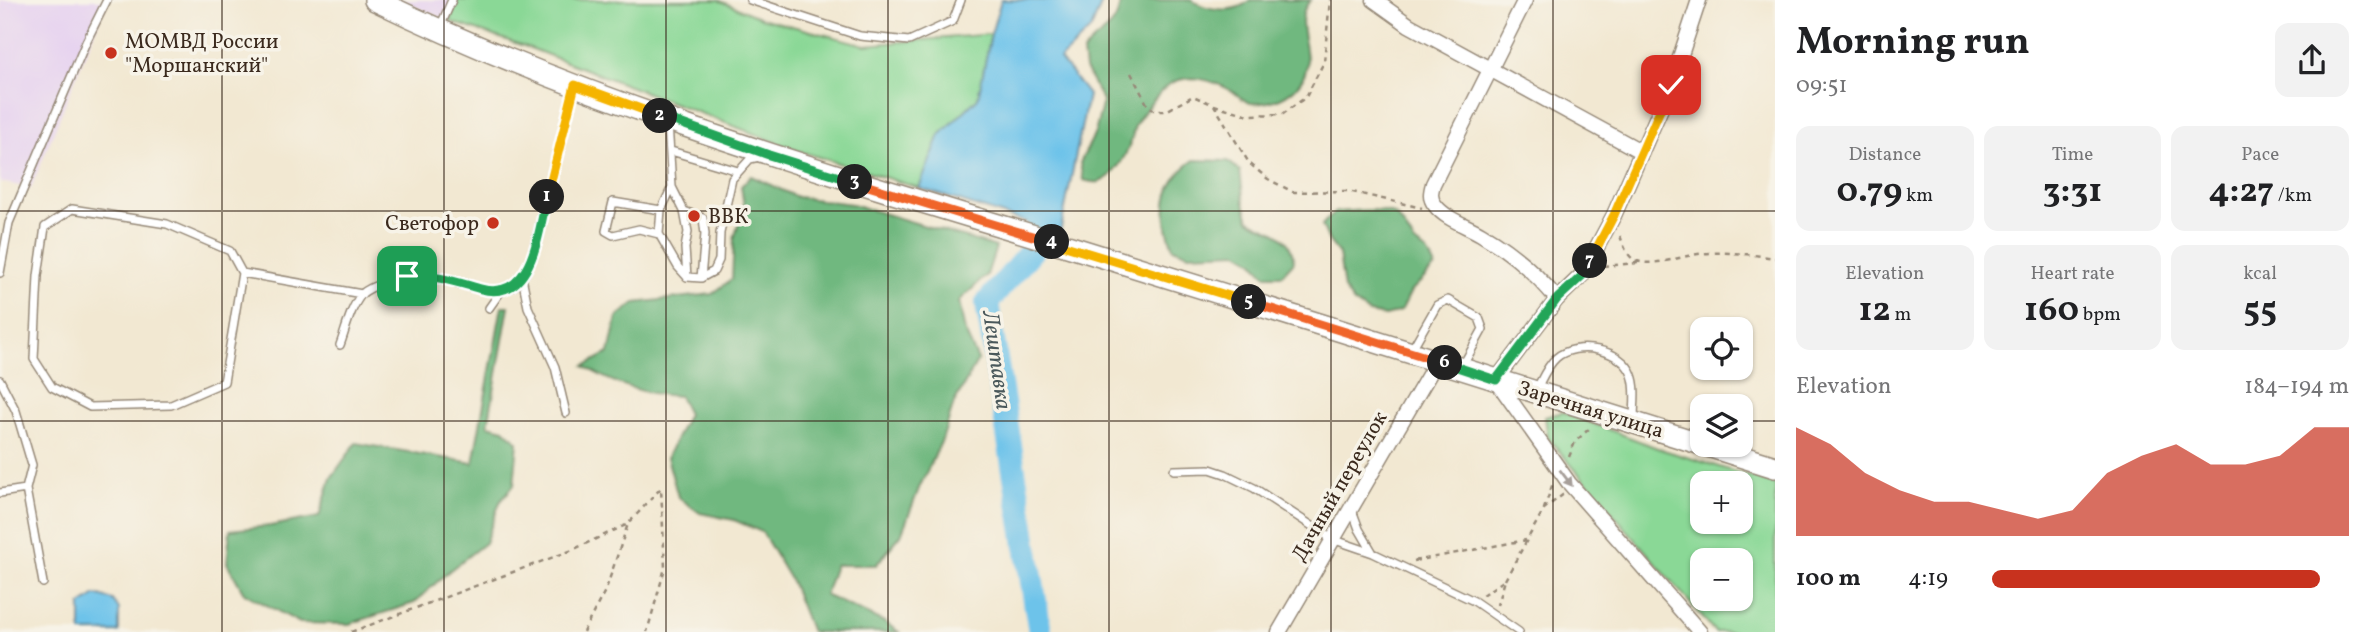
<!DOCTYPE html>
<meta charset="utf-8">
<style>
body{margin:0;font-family:Vollkorn,serif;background:#f2f2f2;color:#202124;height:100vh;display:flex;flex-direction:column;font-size:26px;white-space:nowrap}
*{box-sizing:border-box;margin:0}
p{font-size:23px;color:#757577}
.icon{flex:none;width:38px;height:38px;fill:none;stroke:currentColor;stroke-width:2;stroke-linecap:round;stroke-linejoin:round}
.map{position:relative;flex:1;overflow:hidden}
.panel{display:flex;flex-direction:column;background:#fff;width:595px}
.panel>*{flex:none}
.controls{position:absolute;left:1690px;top:317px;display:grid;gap:14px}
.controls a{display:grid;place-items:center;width:63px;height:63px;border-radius:14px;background:#fff;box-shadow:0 2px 5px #0004;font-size:35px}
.pin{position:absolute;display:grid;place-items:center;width:60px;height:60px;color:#fff;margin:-30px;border-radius:14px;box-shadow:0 4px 10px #0006}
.km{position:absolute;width:35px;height:35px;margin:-18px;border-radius:50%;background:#222;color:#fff;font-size:19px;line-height:35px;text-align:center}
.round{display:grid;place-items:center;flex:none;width:74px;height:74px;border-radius:14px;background:#f2f2f2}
.headline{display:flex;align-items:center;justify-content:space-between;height:119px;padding:0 21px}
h1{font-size:38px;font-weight:700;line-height:52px}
.stats{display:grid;grid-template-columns:repeat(3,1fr);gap:10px;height:119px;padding:7px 21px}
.stats div{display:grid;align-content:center;border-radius:14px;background:#f2f2f2;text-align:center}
.stats b{font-size:35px;font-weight:700}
.stats small{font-size:19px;font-weight:400}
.stats p{font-size:19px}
.chart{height:196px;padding:14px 21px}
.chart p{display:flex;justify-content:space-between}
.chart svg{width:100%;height:126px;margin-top:7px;fill:#c8321e;opacity:.7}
ul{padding:0 21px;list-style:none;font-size:23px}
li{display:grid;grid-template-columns:112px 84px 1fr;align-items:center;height:52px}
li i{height:18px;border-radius:9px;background:#c8321e}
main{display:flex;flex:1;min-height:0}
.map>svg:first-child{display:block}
.built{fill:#e6d2f0}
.green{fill:#8ad896;stroke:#62815a;stroke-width:2;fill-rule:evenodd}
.forest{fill:#6fb87f;stroke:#55714e;stroke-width:2}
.water{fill:#6dc3ea;stroke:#547684;stroke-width:2}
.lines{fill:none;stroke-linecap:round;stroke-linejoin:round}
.river{stroke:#6dc3ea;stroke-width:24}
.service-casing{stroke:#968978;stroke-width:10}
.minor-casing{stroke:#968978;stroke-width:17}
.secondary-casing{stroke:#968978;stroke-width:24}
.path{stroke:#968978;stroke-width:2.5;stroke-dasharray:5 5;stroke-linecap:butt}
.service{stroke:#fff;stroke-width:7}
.minor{stroke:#fff;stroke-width:14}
.secondary{stroke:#fff;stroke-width:21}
.oneway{fill:#a79f9a}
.split-1-casing{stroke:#fff;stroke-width:14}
.split-2-casing{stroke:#fff;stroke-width:14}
.split-3-casing{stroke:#fff;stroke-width:14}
.split-4-casing{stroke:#fff;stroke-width:14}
.split-5-casing{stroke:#fff;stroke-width:14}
.split-6-casing{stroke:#fff;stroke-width:14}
.split-7-casing{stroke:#fff;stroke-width:14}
.split-8-casing{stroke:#fff;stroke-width:14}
.split-1{stroke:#22a559;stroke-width:9}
.split-2{stroke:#f5b400;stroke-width:9}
.split-3{stroke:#22a559;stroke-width:9}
.split-4{stroke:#f0652b;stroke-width:9}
.split-5{stroke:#f5b400;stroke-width:9}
.split-6{stroke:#f0652b;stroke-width:9}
.split-7{stroke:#22a559;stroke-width:9}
.split-8{stroke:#f5b400;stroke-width:9}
.grid{fill:none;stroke:#3b2a1e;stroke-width:2;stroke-opacity:0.55}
.poi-dot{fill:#c8321e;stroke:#f7f3e8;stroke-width:2.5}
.labels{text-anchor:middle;stroke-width:7;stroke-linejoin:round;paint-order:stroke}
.poi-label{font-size:21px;fill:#3b2a1e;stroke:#f7f3e8;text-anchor:start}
.street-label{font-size:21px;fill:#3b2a1e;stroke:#f7f3e8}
.water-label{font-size:23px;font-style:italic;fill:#4a585b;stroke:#f7f3e8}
</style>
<main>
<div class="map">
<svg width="1775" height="632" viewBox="0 0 1775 632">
<rect width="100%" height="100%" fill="#f7f3e8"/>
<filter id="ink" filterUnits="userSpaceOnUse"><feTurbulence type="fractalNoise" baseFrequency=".0143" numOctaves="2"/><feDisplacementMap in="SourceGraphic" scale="14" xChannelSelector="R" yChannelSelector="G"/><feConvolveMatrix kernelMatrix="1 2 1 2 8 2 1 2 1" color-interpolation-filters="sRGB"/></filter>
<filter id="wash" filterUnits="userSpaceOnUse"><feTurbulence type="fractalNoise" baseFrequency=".00686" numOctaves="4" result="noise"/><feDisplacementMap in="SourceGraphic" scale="28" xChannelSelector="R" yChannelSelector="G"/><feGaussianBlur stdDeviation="1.57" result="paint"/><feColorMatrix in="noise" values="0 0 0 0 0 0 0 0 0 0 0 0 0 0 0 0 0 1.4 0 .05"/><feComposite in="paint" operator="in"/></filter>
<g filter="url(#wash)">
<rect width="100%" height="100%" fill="#f2e8d2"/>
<!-- built -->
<path class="built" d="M0,0H107L31,188L0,182Z
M400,0H458L449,21Z"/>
<!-- green -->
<path class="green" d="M458,0H718L761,18L865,45L991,34L978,98L940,135L919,188L799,151L530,48L449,21Z
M1563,412L1660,449L1775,484V632H1715L1548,438L1545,417ZM1703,483H1741V522H1703ZM1703,560H1741V598H1703Z"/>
<!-- forest -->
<path class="forest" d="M1121,0H1191C1207,10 1235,15 1250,0H1311C1286,25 1325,60 1295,88C1285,98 1266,105 1251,103C1244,102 1239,95 1233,92C1214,80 1188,72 1168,85C1161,90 1139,117 1135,126C1133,131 1133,136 1131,141C1127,154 1114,178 1099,182C1095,183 1088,181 1083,180L1080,163L1095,133L1103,101L1085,69L1083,52C1101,28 1116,34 1121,0Z
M1194,160L1228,161L1240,171L1244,203L1249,220C1273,233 1290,232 1294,262L1282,275H1265L1254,262L1239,252L1189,254L1173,248C1160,213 1162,183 1194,160Z
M751,176L797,197L852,204L996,247L987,275L959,301L965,332L978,360L954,403L942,440L920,486L901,535L876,565H835L825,595L884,622L899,632H811L791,581L762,532L734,520L700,513L678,497L667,457L688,414L679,396C646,395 612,384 584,366L609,353L617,317L635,303L712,294L732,279L734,239L744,206L741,186Z
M1366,210C1401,210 1397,217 1414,242C1417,246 1423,248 1427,252C1430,256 1433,263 1435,267L1411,291L1401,311L1386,316L1369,313L1354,303L1344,289L1339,254L1329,241L1322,225L1334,212Z
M502,306H509L488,425L504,429L518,442L514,485L500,502L485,543L449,571L414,603L349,624L300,623L244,593L227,563L230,530L270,526L319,517L331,478L356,443L473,463Z"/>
<!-- water -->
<path class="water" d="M1001,0H1103L1091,29L1060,59L1088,95L1060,233L919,188L940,135L978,98L991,34Z
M96,595L113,600L119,609V632H81V605Z"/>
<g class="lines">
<!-- river -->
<path class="river" d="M1040,632L987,303L1034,248L1042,214"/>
</g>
</g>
<g filter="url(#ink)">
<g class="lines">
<defs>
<path id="service" d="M750,0L860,36L909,41L953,21L961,0
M440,27L452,0
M668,123L672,187L661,210L613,202L606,231L613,235L639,229L659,234L678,267L687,277L701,278L714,271L719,260L720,233L732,179L750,159L759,157
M671,151L738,171
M672,187L684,211L688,232L685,248L687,277
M684,211L703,218L705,234L701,278
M659,234L661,210
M0,273L9,223L86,42L107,0
M242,273L224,382L171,405L90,407L52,387L34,359L38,276L45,227L72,209L167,224L230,251L242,273L362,294
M522,277L528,307L555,367L566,413
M489,308L501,291
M340,345C346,329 350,309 361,295C367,288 380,284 390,281C402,278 414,274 427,275C455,278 502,308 523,277C527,271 529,263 532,257L574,86
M1412,349L1437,305L1448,300L1479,318L1483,329L1462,367
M0,380L16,411L32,465L26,489L0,493
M1536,390C1542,379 1547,366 1556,358C1576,340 1623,349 1632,375C1637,388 1634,405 1634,419
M1174,470L1210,469L1225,474L1254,488L1332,539L1373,553L1359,529L1352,510
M26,489L43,583
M1373,553L1474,601L1519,632"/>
<path id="minor" d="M1374,0L1409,25L1642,152
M1525,0L1433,184C1431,191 1429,198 1435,205C1445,219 1466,225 1481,234C1510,251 1536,273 1557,299
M1699,0L1671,85L1614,215L1582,275L1557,299L1496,380L1569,483L1700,632
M1279,632L1437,361"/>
<path id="secondary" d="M375,0C598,108 838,176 1074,248C1308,320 1541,394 1775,467"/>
</defs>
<!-- service casing -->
<use href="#service" class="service-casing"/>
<!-- minor casing -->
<use href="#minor" class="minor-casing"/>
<!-- secondary casing -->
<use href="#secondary" class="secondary-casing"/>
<!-- path -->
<path class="path" d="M1131,73L1147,104L1155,111H1166L1193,96L1214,105L1249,163L1268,179L1293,192L1348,191L1422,208
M1214,105L1249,115L1283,114L1306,97L1324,62L1330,0
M1620,236C1623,243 1626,254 1633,259C1648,269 1682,256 1698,254C1725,251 1749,254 1775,258
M1603,266L1638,263
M1569,457L1575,442L1591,427
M1544,509L1553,483
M1414,561L1526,540
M1505,580L1544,509L1564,494
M1482,595L1505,580L1498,605
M351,632L570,551L628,524L661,488L665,568L647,632
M583,632L606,589L628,524"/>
<!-- service -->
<use href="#service" class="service"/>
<!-- minor -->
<use href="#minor" class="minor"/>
<!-- secondary -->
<use href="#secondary" class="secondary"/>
</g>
<!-- one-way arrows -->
<defs><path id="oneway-solid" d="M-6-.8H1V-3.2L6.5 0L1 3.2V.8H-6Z" transform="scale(1.75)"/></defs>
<use class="oneway" href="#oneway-solid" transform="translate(1566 478) rotate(53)"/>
</g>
<g class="lines" filter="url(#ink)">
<defs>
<path id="split-1" d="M407,276C434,274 456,282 481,289C533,303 538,232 547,197"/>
<path id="split-2" d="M547,197L575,85L660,116"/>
<path id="split-3" d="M660,116L769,155L855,182"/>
<path id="split-4" d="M855,182L1052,242"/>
<path id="split-5" d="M1052,242L1249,302"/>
<path id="split-6" d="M1249,302L1445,363"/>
<path id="split-7" d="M1445,363L1496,380L1557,299L1583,275L1590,261"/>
<path id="split-8" d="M1590,261L1614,215L1671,85"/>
</defs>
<!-- split-1 casing -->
<use href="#split-1" class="split-1-casing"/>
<!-- split-2 casing -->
<use href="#split-2" class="split-2-casing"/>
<!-- split-3 casing -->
<use href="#split-3" class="split-3-casing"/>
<!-- split-4 casing -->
<use href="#split-4" class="split-4-casing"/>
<!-- split-5 casing -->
<use href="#split-5" class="split-5-casing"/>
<!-- split-6 casing -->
<use href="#split-6" class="split-6-casing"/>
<!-- split-7 casing -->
<use href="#split-7" class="split-7-casing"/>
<!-- split-8 casing -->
<use href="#split-8" class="split-8-casing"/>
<!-- split-1 -->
<use href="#split-1" class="split-1"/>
<!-- split-2 -->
<use href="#split-2" class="split-2"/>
<!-- split-3 -->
<use href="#split-3" class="split-3"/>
<!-- split-4 -->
<use href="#split-4" class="split-4"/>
<!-- split-5 -->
<use href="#split-5" class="split-5"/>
<!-- split-6 -->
<use href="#split-6" class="split-6"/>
<!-- split-7 -->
<use href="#split-7" class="split-7"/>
<!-- split-8 -->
<use href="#split-8" class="split-8"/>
</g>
<!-- grid -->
<path class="grid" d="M222,0V632M444,0V632M666,0V632M888,0V632M1109,0V632M1331,0V632M1553,0V632M0,211H1775M0,421H1703M1741,421H1775"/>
<!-- markers -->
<g class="poi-dot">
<circle cx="111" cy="53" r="7"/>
<circle cx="694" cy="216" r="7"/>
<circle cx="493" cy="223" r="7"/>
</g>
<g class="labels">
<!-- poi labels -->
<g class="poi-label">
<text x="125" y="48">МОМВД России<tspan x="125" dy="24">"Моршанский"</tspan></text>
<text x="708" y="223">ВВК</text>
<text x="479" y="230" text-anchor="end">Светофор</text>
</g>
<!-- street labels -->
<g class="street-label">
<text transform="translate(1591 409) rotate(17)" y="7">Заречная улица</text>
<text transform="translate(1339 486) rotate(-60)" y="7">Дачный переулок</text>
</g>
<!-- water labels -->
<g class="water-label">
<text transform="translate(998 360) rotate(82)" y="8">Лештавка</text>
</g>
</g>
</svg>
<div class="controls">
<a><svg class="icon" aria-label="locate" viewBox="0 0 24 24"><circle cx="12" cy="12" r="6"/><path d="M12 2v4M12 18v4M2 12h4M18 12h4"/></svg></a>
<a><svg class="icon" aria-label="layers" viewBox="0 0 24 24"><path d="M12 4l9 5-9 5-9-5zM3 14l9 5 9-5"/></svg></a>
<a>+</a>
<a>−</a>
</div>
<div class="pin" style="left:407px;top:276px;background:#1e9e55"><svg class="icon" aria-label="arrive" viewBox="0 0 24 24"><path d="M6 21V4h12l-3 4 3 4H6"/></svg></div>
<div class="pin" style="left:1671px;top:85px;background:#d93025"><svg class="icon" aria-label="check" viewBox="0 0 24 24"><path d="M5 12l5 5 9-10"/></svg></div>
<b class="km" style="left:547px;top:197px">1</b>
<b class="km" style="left:660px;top:116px">2</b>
<b class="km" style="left:855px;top:182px">3</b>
<b class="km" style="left:1052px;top:242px">4</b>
<b class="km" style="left:1249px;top:302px">5</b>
<b class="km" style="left:1445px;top:363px">6</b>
<b class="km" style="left:1590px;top:261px">7</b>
</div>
<section class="panel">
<div class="headline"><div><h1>Morning run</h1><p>09:51</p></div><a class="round"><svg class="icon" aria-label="share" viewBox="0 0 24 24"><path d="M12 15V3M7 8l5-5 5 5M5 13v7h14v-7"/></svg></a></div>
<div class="stats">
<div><p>Distance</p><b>0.79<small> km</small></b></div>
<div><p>Time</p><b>3:31</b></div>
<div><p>Pace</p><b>4:27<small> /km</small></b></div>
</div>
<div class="stats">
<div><p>Elevation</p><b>12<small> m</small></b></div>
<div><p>Heart rate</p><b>160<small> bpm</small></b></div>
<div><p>kcal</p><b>55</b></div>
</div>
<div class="chart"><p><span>Elevation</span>184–194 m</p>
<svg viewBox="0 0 160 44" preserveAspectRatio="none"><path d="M0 44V6L10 12L20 22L30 28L40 32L50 32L60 35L70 38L80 35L90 22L100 16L110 12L120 19L130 19L140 16L150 6L160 6V44z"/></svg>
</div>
<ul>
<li><b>100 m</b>4:19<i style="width:92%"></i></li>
</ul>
</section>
</main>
